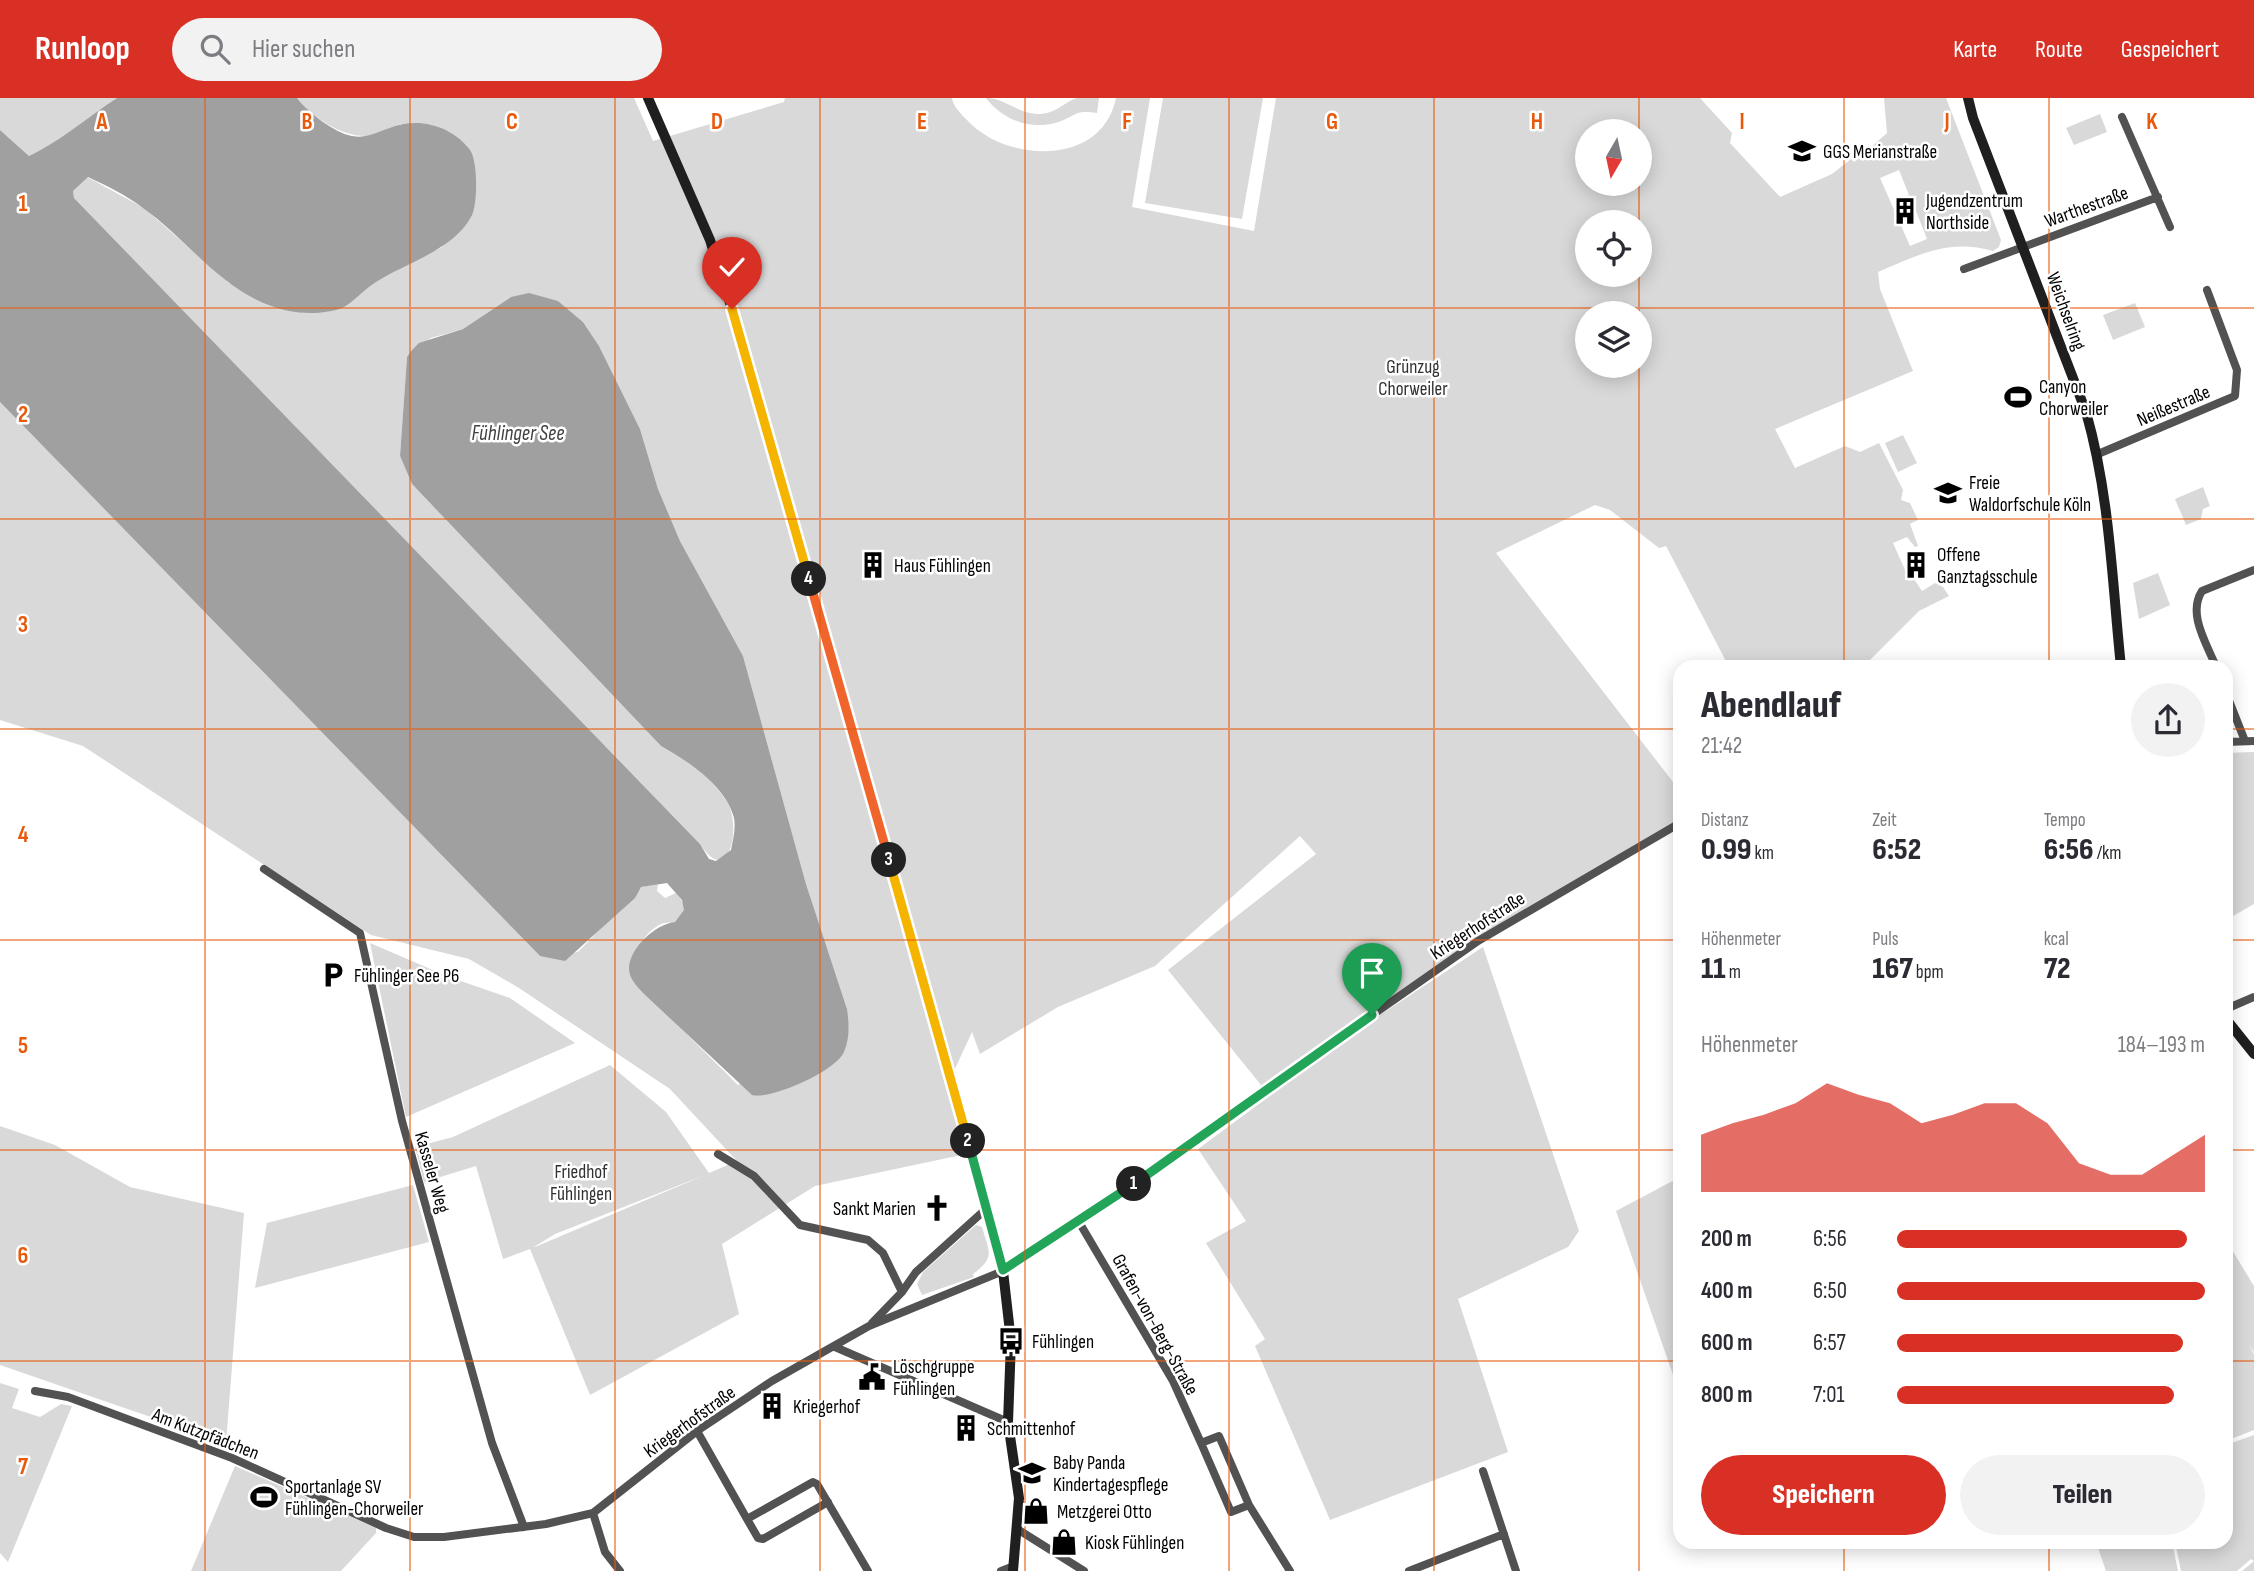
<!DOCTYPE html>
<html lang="de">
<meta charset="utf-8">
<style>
body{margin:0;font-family:"Sofia Sans Condensed",sans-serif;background:#f2f2f3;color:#2b2b33;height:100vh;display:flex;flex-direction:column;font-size:26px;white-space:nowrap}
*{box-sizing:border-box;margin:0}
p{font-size:23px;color:#7c7c81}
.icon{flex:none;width:38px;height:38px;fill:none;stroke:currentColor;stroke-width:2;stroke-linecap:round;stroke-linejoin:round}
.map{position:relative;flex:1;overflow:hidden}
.sheet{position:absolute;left:1673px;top:562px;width:560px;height:889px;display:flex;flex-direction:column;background:#fff;border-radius:21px;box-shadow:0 4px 18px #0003}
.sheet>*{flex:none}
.needle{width:46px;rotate:189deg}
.buttons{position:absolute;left:1575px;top:21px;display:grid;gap:14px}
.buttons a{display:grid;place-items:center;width:77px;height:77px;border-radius:50%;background:#fff;box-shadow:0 4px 18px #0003;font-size:35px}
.pin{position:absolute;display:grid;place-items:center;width:60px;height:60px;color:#fff;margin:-72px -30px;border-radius:50% 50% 50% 0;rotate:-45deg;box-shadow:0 0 7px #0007}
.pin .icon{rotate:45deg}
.km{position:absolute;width:35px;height:35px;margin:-18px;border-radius:50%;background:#222;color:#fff;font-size:19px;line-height:35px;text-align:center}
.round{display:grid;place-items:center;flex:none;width:74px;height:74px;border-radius:37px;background:#f2f2f3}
.head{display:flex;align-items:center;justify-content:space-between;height:119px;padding:0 28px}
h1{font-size:38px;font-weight:800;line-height:52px}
.stats{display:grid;grid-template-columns:repeat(3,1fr);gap:10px;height:119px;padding:7px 28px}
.stats div{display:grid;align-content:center}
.stats b{font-size:30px;font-weight:800}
.stats small{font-size:19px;font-weight:400}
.stats p{font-size:19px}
.chart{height:196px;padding:14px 28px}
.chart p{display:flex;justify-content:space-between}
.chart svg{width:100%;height:126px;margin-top:7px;fill:#d93025;opacity:.7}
.cta{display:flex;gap:14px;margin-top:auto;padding:14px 28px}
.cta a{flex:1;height:80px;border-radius:42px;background:#d93025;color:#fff;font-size:28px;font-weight:800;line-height:80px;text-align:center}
.cta a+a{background:#f2f2f3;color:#2b2b33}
ul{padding:0 28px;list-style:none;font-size:23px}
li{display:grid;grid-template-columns:112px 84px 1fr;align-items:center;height:52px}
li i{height:18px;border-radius:9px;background:#d93025}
header{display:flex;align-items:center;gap:42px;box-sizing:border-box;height:98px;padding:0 35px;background:#d93025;color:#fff}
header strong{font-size:33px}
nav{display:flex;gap:38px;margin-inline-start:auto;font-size:24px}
.search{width:490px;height:63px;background:#f2f2f3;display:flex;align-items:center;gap:18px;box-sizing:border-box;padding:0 24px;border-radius:38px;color:#7c7c81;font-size:26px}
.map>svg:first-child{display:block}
.green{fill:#d9d9d9;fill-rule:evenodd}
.water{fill:#a0a0a0}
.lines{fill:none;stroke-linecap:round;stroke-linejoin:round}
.street{stroke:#525252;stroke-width:8}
.secondary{stroke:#1f1f1f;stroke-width:10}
.split-1-casing{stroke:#fff;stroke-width:14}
.split-2-casing{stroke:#fff;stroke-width:14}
.split-3-casing{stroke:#fff;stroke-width:14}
.split-4-casing{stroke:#fff;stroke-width:14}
.split-5-casing{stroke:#fff;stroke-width:14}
.split-1{stroke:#22a559;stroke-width:9}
.split-2{stroke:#22a559;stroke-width:9}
.split-3{stroke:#f5b400;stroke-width:9}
.split-4{stroke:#f0652b;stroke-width:9}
.split-5{stroke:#f5b400;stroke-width:9}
.grid{fill:none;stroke:#e8590c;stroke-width:2;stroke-opacity:0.55}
.labels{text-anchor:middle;stroke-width:5;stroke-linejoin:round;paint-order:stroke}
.poi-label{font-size:19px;fill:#000;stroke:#fff;text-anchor:start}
.street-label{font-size:19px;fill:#000;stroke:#fff}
.park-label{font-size:19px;fill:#303030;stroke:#fff}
.water-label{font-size:21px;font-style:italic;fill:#414141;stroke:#fff}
.grid-label{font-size:23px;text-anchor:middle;font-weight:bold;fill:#e8590c;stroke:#fff;stroke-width:5;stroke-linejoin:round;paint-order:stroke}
</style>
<header>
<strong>Runloop</strong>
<div class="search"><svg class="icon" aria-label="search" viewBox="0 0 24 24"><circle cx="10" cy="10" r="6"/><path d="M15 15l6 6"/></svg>Hier suchen</div>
<nav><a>Karte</a><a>Route</a><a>Gespeichert</a></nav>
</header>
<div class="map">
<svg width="2254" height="1473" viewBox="0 0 2254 1473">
<rect width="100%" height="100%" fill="#fff"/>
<!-- green -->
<path class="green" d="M0,0H117C86,20 62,42 29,58L0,32Z
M297,0H634L653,43L784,4L785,0H952C953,8 961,16 967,22C1006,65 1102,69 1116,0H1150L1132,109L1254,133L1276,0H1700L1732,35L1730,45L1780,99L1832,76L1851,61L1854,64L1887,35L1884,0H1946L2001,142L1999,149L1993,153C1948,140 1919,157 1878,174L1880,191L1913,273L1775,331L1795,370L1845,348L1860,354L1879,345L1903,392L1901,402L1910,405L1918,422L1910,426L1918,448L1915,449L1907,439L1893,445L1910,483L1914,481L1922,493L1935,485L1943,489L1949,498L1919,513L1863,569H1729L1666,448L1659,450L1610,412L1595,407L1496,455L1680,693V723L1533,807L1265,992L1168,872L1316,756L1300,738L1155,868L1058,909L980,956L972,934L948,986L971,1055L815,1088L722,1146L739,1216L590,1297L530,1151L503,1161L476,1068L424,1084L415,1049L453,1039L610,967L666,1014L709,1075L737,1063L670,991L519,890L469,861L371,837L83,648L0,622V304L540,858L578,854L641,789L658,786L657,793L665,800L676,795C682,802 688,810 681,819C675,827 668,823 661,826C639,837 633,862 633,883L738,987L847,911L806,786L743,558L680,443L658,391L640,331L599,248L583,224L558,203L511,199L463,231L431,240L407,259L400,358L412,386L661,648C685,661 713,680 727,704C742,729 729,791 700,746L74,100L73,93L87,79L144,110L229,185L290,213L327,214L351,203L373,185L442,149L401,26C393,30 383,35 375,37C347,43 314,21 297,0ZM1587,33H1640V86H1587ZM1899,72L1909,97L1906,98L1910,109L1914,108L1927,141L1910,148L1880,80ZM1587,124H1640V177H1587ZM1587,215H1640V268H1587ZM705,1077L535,1149H534L555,1136Z
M986,0C1005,0 1017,15 1037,16C1057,16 1062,5 1077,0C1083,0 1093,0 1099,0L1097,15C1073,11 1076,19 1055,25C1029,32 1002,21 986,0Z
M1163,0H1263L1242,121L1145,105Z
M2100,16L2107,34L2074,47L2066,30Z
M2135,205L2145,229L2113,242L2103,217Z
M1903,337L1917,365L1898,374L1885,345Z
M2203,389L2210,408L2203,411L2201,421L2186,427L2175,401Z
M2158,475L2170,507L2139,521L2133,485Z
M2254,654V806L2226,822V655Z
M370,845L449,879L510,900L575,945L406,1019Z
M1483,849L1579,1133L1568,1149L1458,1201L1508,1354L1330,1422L1255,1248L1265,1241L1206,1145L1246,1123L1198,1051L1374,921Z
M0,1028L55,1047L130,1089L244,1115L226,1345L0,1267Z
M1680,1079V1297L1616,1113Z
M413,1087L429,1144L255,1190L267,1125Z
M976,1127L982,1129C989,1154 996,1159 973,1176L974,1179L922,1197L917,1186L923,1174Z
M2226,1142L2254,1188V1254L2249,1247L2254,1256V1332L2226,1343Z
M0,1285L19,1291L12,1310L40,1319L61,1306L72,1308L8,1464L0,1455Z
M2254,1337V1473H2242L2254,1463L2251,1461L2237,1473H2181L2175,1444H2226V1347Z
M235,1368L376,1430V1435L341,1473H191Z
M2096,1444H2172L2178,1473H2106Z"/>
<!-- water -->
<path class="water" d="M117,0H297C308,14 331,32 348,37C367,43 382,31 399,27C425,20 455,31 470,52C478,63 478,108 471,119C453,152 406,165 376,184C364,191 354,204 342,210C327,216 304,216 289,213C226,200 192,145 143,110C126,97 107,88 88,79L73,93L74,100L700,746L709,761L716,763L731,752C733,742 736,730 734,720C726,688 688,663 661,648L412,386L400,358L407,259L412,252L419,245L463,231L511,199L529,195L558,203L583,224L599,248L640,331L658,391L680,443L743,558L806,786L847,911C849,925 850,940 844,954C836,973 771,1002 752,997L643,895C637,888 629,881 629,870C630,849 656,826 675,824L684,812L682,802L667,785L641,789L635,800L565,863L540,858L0,304V32L29,58C62,42 86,20 117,0Z"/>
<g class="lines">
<!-- street -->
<path class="street" d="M2122,19L2170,129
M1964,171L2158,99
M2098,356L2235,298L2237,272L2207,192
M2216,569C2207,546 2187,516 2202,493L2254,472
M2226,595L2245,643
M2226,644L2254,643
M264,771L360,835L402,1023L492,1345L524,1429
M2226,911L2254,899
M718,1056L754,1078L800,1127L868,1142L883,1155L902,1194
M1079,1124L1173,1283L1201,1345L1219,1338L1249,1407L1290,1473
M872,1225L902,1194L916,1174L986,1111
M835,1249L1008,1324
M35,1293L68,1299L232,1360L386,1430L414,1439H444L546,1426L593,1415L697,1333L772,1283L869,1228L1003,1173L1027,1159L1478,843L1680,725
M697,1333L747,1421L813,1384L817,1386L868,1473
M1201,1345L1231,1414L1249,1407
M1483,1373L1516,1473
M593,1415L605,1454L620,1473
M747,1421L758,1440L763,1441L828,1404
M1017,1431L1084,1473
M1001,1473L1014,1468
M1409,1473L1504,1436"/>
<!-- secondary -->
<path class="secondary" d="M648,0L710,142L732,211L994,1135L1003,1173L1011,1243L1008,1324L1019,1400L1013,1473
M1968,0L1973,20L2086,314C2110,398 2112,483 2121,569
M2226,921L2254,956"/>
</g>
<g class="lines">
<defs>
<path id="split-1" d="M1134,1086L1372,917"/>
<path id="split-2" d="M968,1043L1003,1172L1134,1086"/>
<path id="split-3" d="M889,762L968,1043"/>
<path id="split-4" d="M809,481L889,762"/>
<path id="split-5" d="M732,211L809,481"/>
</defs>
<!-- split-1 casing -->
<use href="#split-1" class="split-1-casing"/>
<!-- split-2 casing -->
<use href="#split-2" class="split-2-casing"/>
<!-- split-3 casing -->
<use href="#split-3" class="split-3-casing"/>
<!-- split-4 casing -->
<use href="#split-4" class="split-4-casing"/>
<!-- split-5 casing -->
<use href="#split-5" class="split-5-casing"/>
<!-- split-1 -->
<use href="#split-1" class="split-1"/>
<!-- split-2 -->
<use href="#split-2" class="split-2"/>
<!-- split-3 -->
<use href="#split-3" class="split-3"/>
<!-- split-4 -->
<use href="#split-4" class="split-4"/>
<!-- split-5 -->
<use href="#split-5" class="split-5"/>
</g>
<!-- grid -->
<path class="grid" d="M205,0V1473M410,0V1473M615,0V1473M820,0V1473M1025,0V1473M1229,0V1473M1434,0V1473M1639,0V33M1844,0V569M2049,0V569M1639,86V124M1639,177V215M0,210H2254M1639,268V1473M0,421H2254M0,631H1680M2226,631H2254M0,842H1680M2226,842H2254M0,1052H1680M2226,1052H2254M0,1263H1680M2226,1263H2254M1844,1444V1473M2049,1444V1473"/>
<!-- icons -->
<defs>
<symbol id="school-bare" viewBox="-9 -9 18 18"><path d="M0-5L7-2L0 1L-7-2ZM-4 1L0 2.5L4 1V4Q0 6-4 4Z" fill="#000" stroke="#fff" stroke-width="2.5" paint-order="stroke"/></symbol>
<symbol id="building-bare" viewBox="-9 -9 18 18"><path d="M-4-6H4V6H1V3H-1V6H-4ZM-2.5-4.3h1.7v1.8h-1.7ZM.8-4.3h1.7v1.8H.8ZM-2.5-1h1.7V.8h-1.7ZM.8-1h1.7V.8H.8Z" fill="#000" stroke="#fff" stroke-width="2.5" paint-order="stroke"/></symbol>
<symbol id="stadium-bare" viewBox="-9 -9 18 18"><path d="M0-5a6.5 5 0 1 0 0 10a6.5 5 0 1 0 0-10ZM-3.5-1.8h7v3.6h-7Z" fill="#000" stroke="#fff" stroke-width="2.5" paint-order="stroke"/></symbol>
<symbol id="parking-bare" viewBox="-9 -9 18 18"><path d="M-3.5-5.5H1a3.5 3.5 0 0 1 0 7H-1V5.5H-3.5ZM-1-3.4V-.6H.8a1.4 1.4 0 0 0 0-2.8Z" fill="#000" stroke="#fff" stroke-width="2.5" paint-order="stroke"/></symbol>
<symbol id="church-bare" viewBox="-9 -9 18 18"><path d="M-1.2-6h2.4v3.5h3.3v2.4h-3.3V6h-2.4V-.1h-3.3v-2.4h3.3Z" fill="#000" stroke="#fff" stroke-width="2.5" paint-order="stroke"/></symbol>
<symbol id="bus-bare" viewBox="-9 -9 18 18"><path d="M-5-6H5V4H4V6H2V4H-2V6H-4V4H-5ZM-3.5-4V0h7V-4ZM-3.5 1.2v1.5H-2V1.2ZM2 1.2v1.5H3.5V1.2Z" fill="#000" stroke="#fff" stroke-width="2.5" paint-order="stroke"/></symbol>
<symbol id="civic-bare" viewBox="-9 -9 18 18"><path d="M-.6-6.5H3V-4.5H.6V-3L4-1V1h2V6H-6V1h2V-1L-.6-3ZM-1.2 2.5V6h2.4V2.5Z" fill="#000" stroke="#fff" stroke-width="2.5" paint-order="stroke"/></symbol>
<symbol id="shop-bare" viewBox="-9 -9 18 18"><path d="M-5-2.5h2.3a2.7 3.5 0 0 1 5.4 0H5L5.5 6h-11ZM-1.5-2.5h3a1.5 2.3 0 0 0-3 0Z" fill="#000" stroke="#fff" stroke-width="2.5" paint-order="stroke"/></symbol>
</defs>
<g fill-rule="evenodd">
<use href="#school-bare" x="1783" y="34" width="38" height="38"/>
<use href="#building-bare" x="1886" y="94" width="38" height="38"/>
<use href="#stadium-bare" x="1999" y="280" width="38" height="38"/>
<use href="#school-bare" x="1929" y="376" width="38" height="38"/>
<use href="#building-bare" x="854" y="448" width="38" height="38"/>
<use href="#building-bare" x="1897" y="448" width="38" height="38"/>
<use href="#parking-bare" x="314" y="858" width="38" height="38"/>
<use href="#church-bare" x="918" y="1091" width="38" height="38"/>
<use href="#bus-bare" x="992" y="1224" width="38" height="38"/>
<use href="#civic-bare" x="853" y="1260" width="38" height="38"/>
<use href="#building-bare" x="753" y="1289" width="38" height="38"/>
<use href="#building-bare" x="947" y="1311" width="38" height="38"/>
<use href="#school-bare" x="1013" y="1356" width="38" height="38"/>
<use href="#stadium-bare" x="245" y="1380" width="38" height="38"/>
<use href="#shop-bare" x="1017" y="1394" width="38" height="38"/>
<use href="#shop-bare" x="1045" y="1425" width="38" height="38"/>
</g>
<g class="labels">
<!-- poi labels -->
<g class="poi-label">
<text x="1823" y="60">GGS Merianstraße</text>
<text x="1926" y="109">Jugendzentrum<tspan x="1926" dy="22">Northside</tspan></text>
<text x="2039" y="295">Canyon<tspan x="2039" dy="22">Chorweiler</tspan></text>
<text x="1969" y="391">Freie<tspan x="1969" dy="22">Waldorfschule Köln</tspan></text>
<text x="1937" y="463">Offene<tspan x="1937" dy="22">Ganztagsschule</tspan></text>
<text x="894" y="474">Haus Fühlingen</text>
<text x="354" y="884">Fühlinger See P6</text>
<text x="916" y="1117" text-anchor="end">Sankt Marien</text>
<text x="1032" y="1250">Fühlingen</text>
<text x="893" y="1275">Löschgruppe<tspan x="893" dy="22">Fühlingen</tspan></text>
<text x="793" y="1315">Kriegerhof</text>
<text x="987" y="1337">Schmittenhof</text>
<text x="1053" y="1371">Baby Panda<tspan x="1053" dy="22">Kindertagespflege</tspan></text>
<text x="285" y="1395">Sportanlage SV<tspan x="285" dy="22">Fühlingen-Chorweiler</tspan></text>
<text x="1057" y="1420">Metzgerei Otto</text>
<text x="1085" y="1451">Kiosk Fühlingen</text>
</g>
<!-- street labels -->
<g class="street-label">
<text transform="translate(2086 108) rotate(-20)" y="7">Warthestraße</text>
<text transform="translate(2067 213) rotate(70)" y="7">Weichselring</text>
<text transform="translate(2173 307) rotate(-23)" y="7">Neißestraße</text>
<text transform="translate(1477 827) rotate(-33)" y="7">Kriegerhofstraße</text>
<text transform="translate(433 1074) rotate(74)" y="7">Kasseler Weg</text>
<text transform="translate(1156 1226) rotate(61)" y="7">Grafen-von-Berg-Straße</text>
<text transform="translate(689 1323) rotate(-36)" y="7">Kriegerhofstraße</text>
<text transform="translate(206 1335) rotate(21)" y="7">Am Kutzpfädchen</text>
</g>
<!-- park labels -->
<g class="park-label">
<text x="1413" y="275">Grünzug<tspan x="1413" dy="22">Chorweiler</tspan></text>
<text x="581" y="1080">Friedhof<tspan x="581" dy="22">Fühlingen</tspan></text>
</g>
<!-- water labels -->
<g class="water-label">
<text x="518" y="342">Fühlinger See</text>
</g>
</g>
<g class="grid-label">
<text x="102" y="31">A</text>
<text x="307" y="31">B</text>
<text x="512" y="31">C</text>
<text x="717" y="31">D</text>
<text x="922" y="31">E</text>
<text x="1127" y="31">F</text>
<text x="1332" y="31">G</text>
<text x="1537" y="31">H</text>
<text x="1742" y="31">I</text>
<text x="1947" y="31">J</text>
<text x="2152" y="31">K</text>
<text x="23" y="113">1</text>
<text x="23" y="324">2</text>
<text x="23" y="534">3</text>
<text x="23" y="744">4</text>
<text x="23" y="955">5</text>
<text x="23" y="1165">6</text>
<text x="23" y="1376">7</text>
</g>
</svg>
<div class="buttons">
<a><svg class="needle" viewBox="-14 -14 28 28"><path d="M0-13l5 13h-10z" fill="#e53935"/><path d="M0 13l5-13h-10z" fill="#7c7c81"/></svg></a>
<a><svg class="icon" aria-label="locate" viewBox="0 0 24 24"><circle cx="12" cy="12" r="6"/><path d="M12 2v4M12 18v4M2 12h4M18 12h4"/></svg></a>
<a><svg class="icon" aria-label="layers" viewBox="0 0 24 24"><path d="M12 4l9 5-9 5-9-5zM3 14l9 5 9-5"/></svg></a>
</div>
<div class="pin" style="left:1372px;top:917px;background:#1e9e55"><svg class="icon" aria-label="arrive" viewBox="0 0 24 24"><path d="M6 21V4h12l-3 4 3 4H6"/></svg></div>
<div class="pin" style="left:732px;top:211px;background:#d93025"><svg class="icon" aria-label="check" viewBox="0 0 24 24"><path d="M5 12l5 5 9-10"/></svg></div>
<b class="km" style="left:1134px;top:1086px">1</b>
<b class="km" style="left:968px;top:1043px">2</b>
<b class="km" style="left:889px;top:762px">3</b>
<b class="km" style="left:809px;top:481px">4</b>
<section class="sheet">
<div class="head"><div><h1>Abendlauf</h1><p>21:42</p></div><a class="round"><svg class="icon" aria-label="share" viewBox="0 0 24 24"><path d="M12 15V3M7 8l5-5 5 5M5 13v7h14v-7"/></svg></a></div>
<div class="stats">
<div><p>Distanz</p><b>0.99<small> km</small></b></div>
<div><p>Zeit</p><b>6:52</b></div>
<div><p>Tempo</p><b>6:56<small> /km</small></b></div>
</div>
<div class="stats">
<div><p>Höhenmeter</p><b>11<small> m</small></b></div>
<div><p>Puls</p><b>167<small> bpm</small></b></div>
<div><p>kcal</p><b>72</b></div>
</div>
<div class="chart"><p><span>Höhenmeter</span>184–193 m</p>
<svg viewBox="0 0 160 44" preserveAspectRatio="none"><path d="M0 44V24L10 20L20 17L30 13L40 6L50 10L60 13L70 20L80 17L90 13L100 13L110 20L120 34L130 38L140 38L150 31L160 24V44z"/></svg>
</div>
<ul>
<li><b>200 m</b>6:56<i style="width:94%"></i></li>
<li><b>400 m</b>6:50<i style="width:100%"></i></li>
<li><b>600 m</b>6:57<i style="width:93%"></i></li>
<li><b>800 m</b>7:01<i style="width:90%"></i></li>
</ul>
<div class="cta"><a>Speichern</a><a>Teilen</a></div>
</section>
</div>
